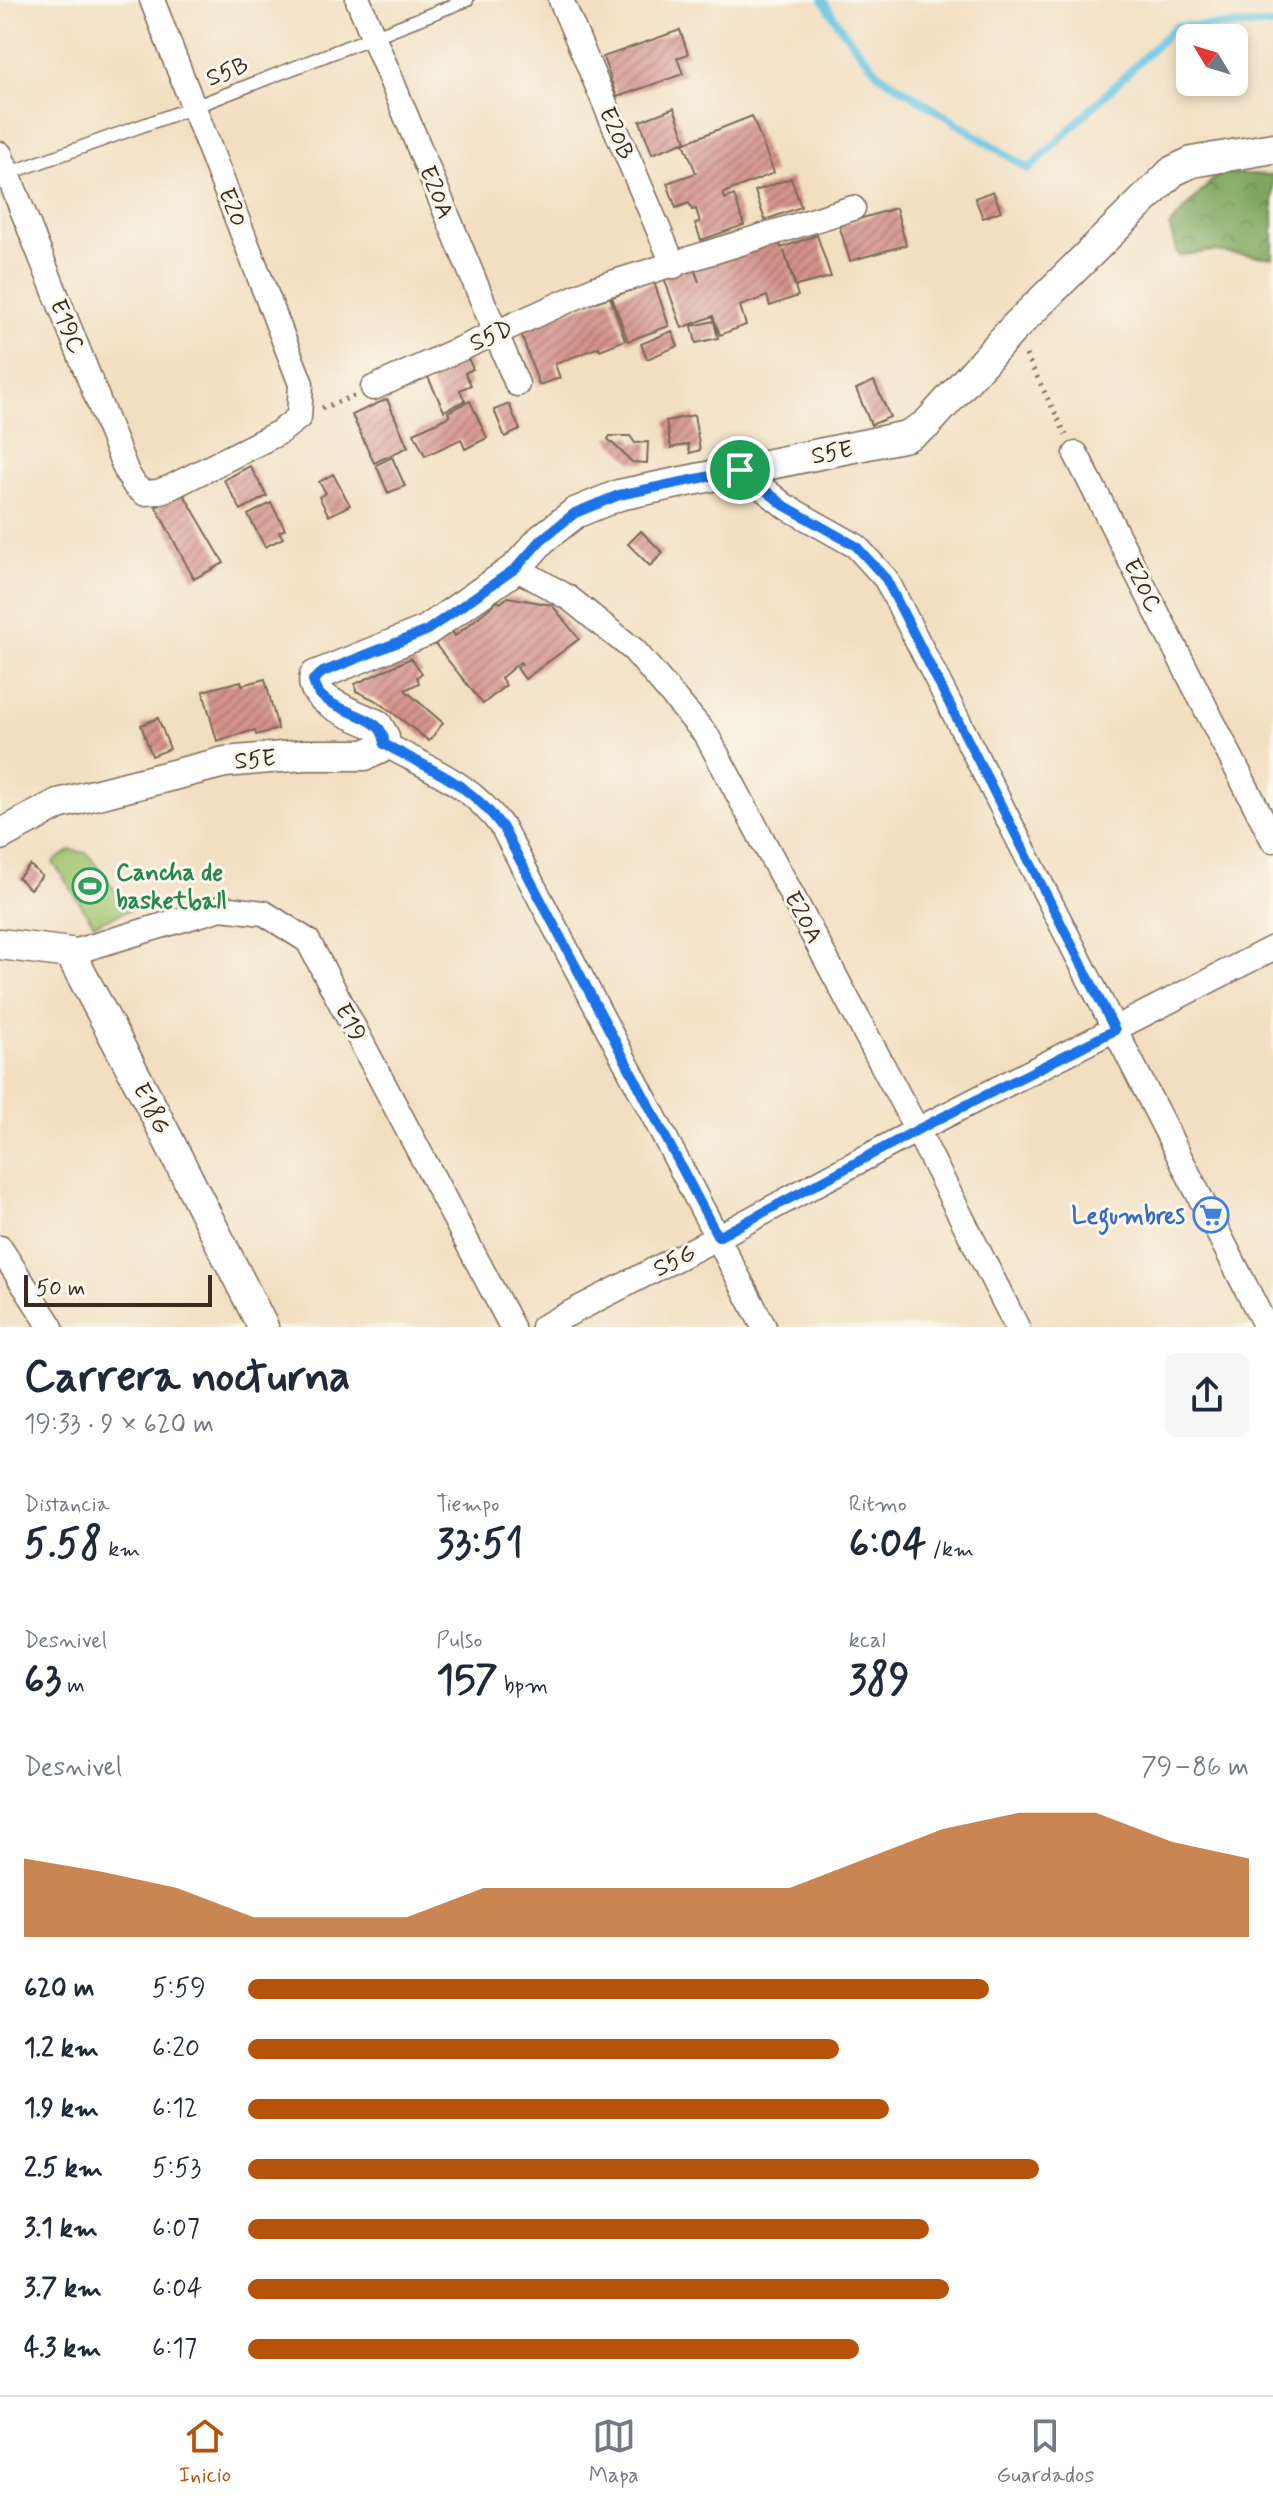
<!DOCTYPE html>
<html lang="es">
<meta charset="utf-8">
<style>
body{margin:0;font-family:Mynerve,sans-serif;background:#f6f6f7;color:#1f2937;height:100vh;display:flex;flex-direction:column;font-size:30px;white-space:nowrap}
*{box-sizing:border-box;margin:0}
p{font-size:26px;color:#747a83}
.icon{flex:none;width:44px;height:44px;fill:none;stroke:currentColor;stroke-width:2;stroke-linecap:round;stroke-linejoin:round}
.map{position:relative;height:1327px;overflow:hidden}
.details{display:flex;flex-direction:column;background:#fff;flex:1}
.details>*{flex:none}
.needle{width:52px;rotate:308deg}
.fabs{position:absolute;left:1176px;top:24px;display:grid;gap:16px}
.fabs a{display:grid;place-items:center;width:72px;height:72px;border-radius:12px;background:#fff;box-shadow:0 4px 12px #0003;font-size:40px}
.scale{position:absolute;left:24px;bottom:20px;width:188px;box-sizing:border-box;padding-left:8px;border:4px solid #3b2a1e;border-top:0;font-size:22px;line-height:28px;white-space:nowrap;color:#3b2a1e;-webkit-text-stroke:6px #fbf7ec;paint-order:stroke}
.pin{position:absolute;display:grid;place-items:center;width:68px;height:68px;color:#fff;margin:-34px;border:4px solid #fff;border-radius:50%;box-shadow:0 2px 8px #0007}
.round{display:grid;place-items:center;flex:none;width:84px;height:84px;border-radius:12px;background:#f6f6f7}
.overview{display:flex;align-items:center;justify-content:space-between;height:136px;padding:0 24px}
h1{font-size:44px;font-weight:700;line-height:60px}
.metrics{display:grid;grid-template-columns:repeat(3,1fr);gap:12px;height:136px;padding:8px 24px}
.metrics div{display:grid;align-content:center}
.metrics b{font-size:40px;font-weight:700}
.metrics small{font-size:22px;font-weight:400}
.metrics p{font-size:22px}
.chart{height:224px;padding:16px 24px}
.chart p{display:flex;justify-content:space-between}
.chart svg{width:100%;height:144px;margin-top:8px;fill:#b45309;opacity:.7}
ul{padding:0 24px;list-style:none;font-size:26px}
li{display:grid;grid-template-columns:128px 96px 1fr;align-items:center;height:60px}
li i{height:20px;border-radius:10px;background:#b45309}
.menu{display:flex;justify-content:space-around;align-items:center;height:112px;border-top:2px solid #e0e1e3;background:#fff;font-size:22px;color:#747a83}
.menu a{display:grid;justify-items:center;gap:4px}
.menu .current{color:#b45309}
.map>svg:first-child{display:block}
.green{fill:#9cc16b;stroke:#6c7644;stroke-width:2}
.forest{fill:url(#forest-crowns);stroke:#5c683e;stroke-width:2}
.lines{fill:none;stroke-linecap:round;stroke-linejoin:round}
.stream{stroke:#65c4e3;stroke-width:8}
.building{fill:url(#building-hatch)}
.service-casing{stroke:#7b6957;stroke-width:15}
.minor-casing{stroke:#7b6957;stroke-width:27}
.tertiary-casing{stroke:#7b6957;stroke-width:33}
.path{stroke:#7b6957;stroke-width:5;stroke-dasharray:2 6;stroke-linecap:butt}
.service{stroke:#fff;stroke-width:12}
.minor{stroke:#fff;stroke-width:24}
.tertiary{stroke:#fff;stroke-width:30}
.route-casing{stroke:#fff;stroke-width:16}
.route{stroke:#1a73e8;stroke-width:10}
.labels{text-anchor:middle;stroke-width:6;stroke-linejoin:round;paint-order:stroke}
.street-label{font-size:24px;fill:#3b2a1e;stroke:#fbf7ec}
.leisure-label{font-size:24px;font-weight:bold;fill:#27864d;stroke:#fbf7ec;text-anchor:start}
.shop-label{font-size:24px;font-weight:bold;fill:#366cbe;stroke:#fbf7ec;text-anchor:end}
</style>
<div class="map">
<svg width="1273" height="1327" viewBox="0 0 1273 1327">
<defs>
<pattern id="forest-crowns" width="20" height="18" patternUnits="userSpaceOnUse" patternTransform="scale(2)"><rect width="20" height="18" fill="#7da75f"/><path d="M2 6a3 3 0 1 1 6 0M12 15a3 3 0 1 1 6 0" fill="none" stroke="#68884e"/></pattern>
<pattern id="building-hatch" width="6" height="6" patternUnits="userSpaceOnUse" patternTransform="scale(2)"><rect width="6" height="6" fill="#d3928a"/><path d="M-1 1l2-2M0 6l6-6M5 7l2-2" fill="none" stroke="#ac7770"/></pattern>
</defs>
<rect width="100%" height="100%" fill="#fbf7ec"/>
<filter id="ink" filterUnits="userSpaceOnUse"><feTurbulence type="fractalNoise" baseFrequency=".0125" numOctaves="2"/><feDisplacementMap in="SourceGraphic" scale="16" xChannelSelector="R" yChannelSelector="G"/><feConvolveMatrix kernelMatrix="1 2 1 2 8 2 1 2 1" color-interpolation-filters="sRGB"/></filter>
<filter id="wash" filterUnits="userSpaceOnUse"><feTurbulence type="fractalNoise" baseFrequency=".006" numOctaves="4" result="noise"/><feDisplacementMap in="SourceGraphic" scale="32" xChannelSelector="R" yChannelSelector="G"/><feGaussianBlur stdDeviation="1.8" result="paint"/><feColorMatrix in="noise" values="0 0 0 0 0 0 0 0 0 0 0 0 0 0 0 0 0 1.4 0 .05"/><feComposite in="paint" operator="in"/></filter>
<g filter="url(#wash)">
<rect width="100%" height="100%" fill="#f2dfc1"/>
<!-- green -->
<path class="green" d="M71,850L87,853L130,910L94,924L53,862Z"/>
<!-- forest -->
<path class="forest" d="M1219,173L1273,175V258L1213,251L1178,256L1169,226Z"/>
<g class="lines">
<!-- stream -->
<path class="stream" d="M823,0L843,31L879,74L1029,169L1176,26L1273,25"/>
</g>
<g id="blocks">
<!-- building -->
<path class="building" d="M680,30L688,54L677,58L683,74L617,97L603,57Z
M674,108L686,141L652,154L640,121Z
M752,116L774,173L723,193L725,199L734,195L744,225L701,240L695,223L700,222L696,209L692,210L689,203L676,208L667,183L696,173L684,143Z
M791,178L801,207L765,220L755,191Z
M993,191L1001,211L983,218L975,198Z
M896,208L906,245L850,261L839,225Z
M817,235L831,277L796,286L784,251L798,296L770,306L767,296L740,306L746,325L720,335L713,316L682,328L663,275L692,264L699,282L694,267L779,241L781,248Z
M654,282L669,326L628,341L612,297Z
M610,297L625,340L600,350L599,347L555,364L560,378L539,385L519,328Z
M714,321L718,338L696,343L692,326Z
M672,331L678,346L647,359L641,344Z
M465,352L473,369L465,373L471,385L460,390L465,401L444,411L425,371Z
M874,381L890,417L871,425L856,389Z
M387,399L408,447L374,463L352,415Z
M470,401L487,438L465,449L461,439L425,456L414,433L450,416L448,412Z
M509,404L520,430L505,437L494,410Z
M694,415L700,450L690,453L688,444L671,448L666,421Z
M610,436H630L635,443L648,442L647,463L632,462L608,439Z
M392,457L405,486L388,493L376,465Z
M250,466L267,496L241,510L224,480Z
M333,474L350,505L329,516L319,497L326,493L319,482Z
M183,493L224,563L194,579L156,507Z
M271,503L285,529L279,532L283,538L265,547L248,515Z
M641,531L663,553L650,566L628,544Z
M508,597L552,605L579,639L525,679L517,668L522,664L520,662L501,678L506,685L483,704L435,644L452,631L455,636L498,601L500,603Z
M411,658L422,673L417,677L419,683L405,690L443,723L429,741L379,702L356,691L355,684Z
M265,679L278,729L256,735L255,730L217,741L203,691L241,681L242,685Z
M158,718L170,749L152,756L141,725Z
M30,865L42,876L30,889L18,878Z"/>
</g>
</g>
<g filter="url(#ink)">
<use href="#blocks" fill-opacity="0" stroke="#7b6957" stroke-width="2"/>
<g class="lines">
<defs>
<path id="service" d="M7,174L194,107L467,0"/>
<path id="minor" d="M358,0L517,384
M561,0L674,266
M0,154L127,473L135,486L144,493L158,492L171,487L280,432L299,417L301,384L152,0
M373,388L596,288L853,208
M1076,454L1273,840
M740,470L785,506L856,546L886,579L1266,1327
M516,568L569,598L634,650L707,736L917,1130L1017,1327
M384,744C432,770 470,783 503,828L764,1327
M70,953L221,908L264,913L308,941L512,1327
M0,1248L51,1327
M543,1327L718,1237L917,1130L1273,948"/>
<path id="tertiary" d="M0,835L58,804L225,762L304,755H365L379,749L384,744V737L377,725C359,716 308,701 315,676L426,631L516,568L542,539L575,513L619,495L907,436L926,425L1013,329L1173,171L1192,162L1273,148
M0,944L70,953L145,1094L263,1327"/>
</defs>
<!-- service casing -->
<use href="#service" class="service-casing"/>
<!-- minor casing -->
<use href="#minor" class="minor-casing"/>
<!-- tertiary casing -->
<use href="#tertiary" class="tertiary-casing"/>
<!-- path -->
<path class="path" d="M1026,355L1066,435
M322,408L354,396"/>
<!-- service -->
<use href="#service" class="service"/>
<!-- minor -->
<use href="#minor" class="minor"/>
<!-- tertiary -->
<use href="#tertiary" class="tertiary"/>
</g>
</g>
<g class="lines" filter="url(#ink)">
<defs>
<path id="route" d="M740,470L785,506L856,546L886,579L1115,1030L917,1130L718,1237L503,828C470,783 432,770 384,744C387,709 318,716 313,680L323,672L426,631L516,568L542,539L575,513L619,495Z"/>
</defs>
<!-- route casing -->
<use href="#route" class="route-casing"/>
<!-- route -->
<use href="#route" class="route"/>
</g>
<!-- icons -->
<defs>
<symbol id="stadium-ring" viewBox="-11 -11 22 22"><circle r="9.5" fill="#fbf7ec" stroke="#2e9e5b" stroke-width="1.5"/><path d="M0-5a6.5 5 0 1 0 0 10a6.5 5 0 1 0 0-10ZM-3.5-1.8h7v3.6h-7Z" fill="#2e9e5b"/></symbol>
<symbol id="supermarket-ring" viewBox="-11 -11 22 22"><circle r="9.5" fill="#fbf7ec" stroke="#3f7fe0" stroke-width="1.5"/><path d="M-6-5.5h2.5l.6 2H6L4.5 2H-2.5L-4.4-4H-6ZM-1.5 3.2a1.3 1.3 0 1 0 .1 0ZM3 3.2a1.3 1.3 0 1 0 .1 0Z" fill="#3f7fe0"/></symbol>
</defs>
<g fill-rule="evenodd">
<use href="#stadium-ring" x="70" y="866" width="40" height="40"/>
<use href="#supermarket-ring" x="1191" y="1195" width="40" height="40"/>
</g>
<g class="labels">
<!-- street labels -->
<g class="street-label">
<text transform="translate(227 71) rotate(-21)" y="8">S5B</text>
<text transform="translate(617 133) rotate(67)" y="8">E20B</text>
<text transform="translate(437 192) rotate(68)" y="8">E20A</text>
<text transform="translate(233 207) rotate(69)" y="8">E20</text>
<text transform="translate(68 326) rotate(68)" y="8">E19C</text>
<text transform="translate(491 335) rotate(-24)" y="8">S5D</text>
<text transform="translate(832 452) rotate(-11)" y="8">S5E</text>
<text transform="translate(1143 585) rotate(63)" y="8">E20C</text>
<text transform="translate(255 759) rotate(-5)" y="8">S5E</text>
<text transform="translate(804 917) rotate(62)" y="8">E20A</text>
<text transform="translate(351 1022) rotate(62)" y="8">E19</text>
<text transform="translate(152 1108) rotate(63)" y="8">E18G</text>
<text transform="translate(674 1260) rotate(-27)" y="8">S5G</text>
</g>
<!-- leisure labels -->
<g class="leisure-label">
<text x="116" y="880">Cancha de<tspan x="116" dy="28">basketball</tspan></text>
</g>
<!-- shop labels -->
<g class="shop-label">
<text x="1185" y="1223">Legumbres</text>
</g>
</g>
</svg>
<div class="fabs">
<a><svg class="needle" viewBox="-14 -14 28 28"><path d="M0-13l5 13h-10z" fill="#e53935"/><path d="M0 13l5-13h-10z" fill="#747a83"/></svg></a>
</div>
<div class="scale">50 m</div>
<div class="pin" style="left:740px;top:470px;background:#1e9e55"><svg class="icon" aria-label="arrive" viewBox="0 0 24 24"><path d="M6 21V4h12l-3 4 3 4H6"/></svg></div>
</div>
<section class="details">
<div class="overview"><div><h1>Carrera nocturna</h1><p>19:33 · 9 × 620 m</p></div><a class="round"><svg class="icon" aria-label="share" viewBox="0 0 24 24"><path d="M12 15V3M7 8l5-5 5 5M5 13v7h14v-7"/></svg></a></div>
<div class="metrics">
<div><p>Distancia</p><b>5.58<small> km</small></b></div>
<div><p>Tiempo</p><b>33:51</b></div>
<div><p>Ritmo</p><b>6:04<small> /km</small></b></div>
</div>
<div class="metrics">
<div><p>Desnivel</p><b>63<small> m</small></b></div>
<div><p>Pulso</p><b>157<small> bpm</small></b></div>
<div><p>kcal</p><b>389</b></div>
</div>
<div class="chart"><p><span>Desnivel</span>79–86 m</p>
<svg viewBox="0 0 160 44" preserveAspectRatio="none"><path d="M0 44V20L10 24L20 29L30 38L40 38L50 38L60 29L70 29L80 29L90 29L100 29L110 20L120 11L130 6L140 6L150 15L160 20V44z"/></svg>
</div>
<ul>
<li><b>620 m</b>5:59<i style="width:74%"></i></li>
<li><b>1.2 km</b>6:20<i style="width:59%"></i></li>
<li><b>1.9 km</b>6:12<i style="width:64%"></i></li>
<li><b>2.5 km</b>5:53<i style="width:79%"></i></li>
<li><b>3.1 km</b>6:07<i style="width:68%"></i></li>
<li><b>3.7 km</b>6:04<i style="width:70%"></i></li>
<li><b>4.3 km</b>6:17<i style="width:61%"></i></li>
</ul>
</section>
<nav class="menu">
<a class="current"><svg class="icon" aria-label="home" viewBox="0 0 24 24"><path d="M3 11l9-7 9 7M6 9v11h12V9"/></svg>Inicio</a>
<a><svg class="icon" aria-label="map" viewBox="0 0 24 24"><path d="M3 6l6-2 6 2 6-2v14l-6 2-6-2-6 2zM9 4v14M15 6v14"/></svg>Mapa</a>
<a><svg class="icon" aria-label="saved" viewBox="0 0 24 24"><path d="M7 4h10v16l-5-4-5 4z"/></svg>Guardados</a>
</nav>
